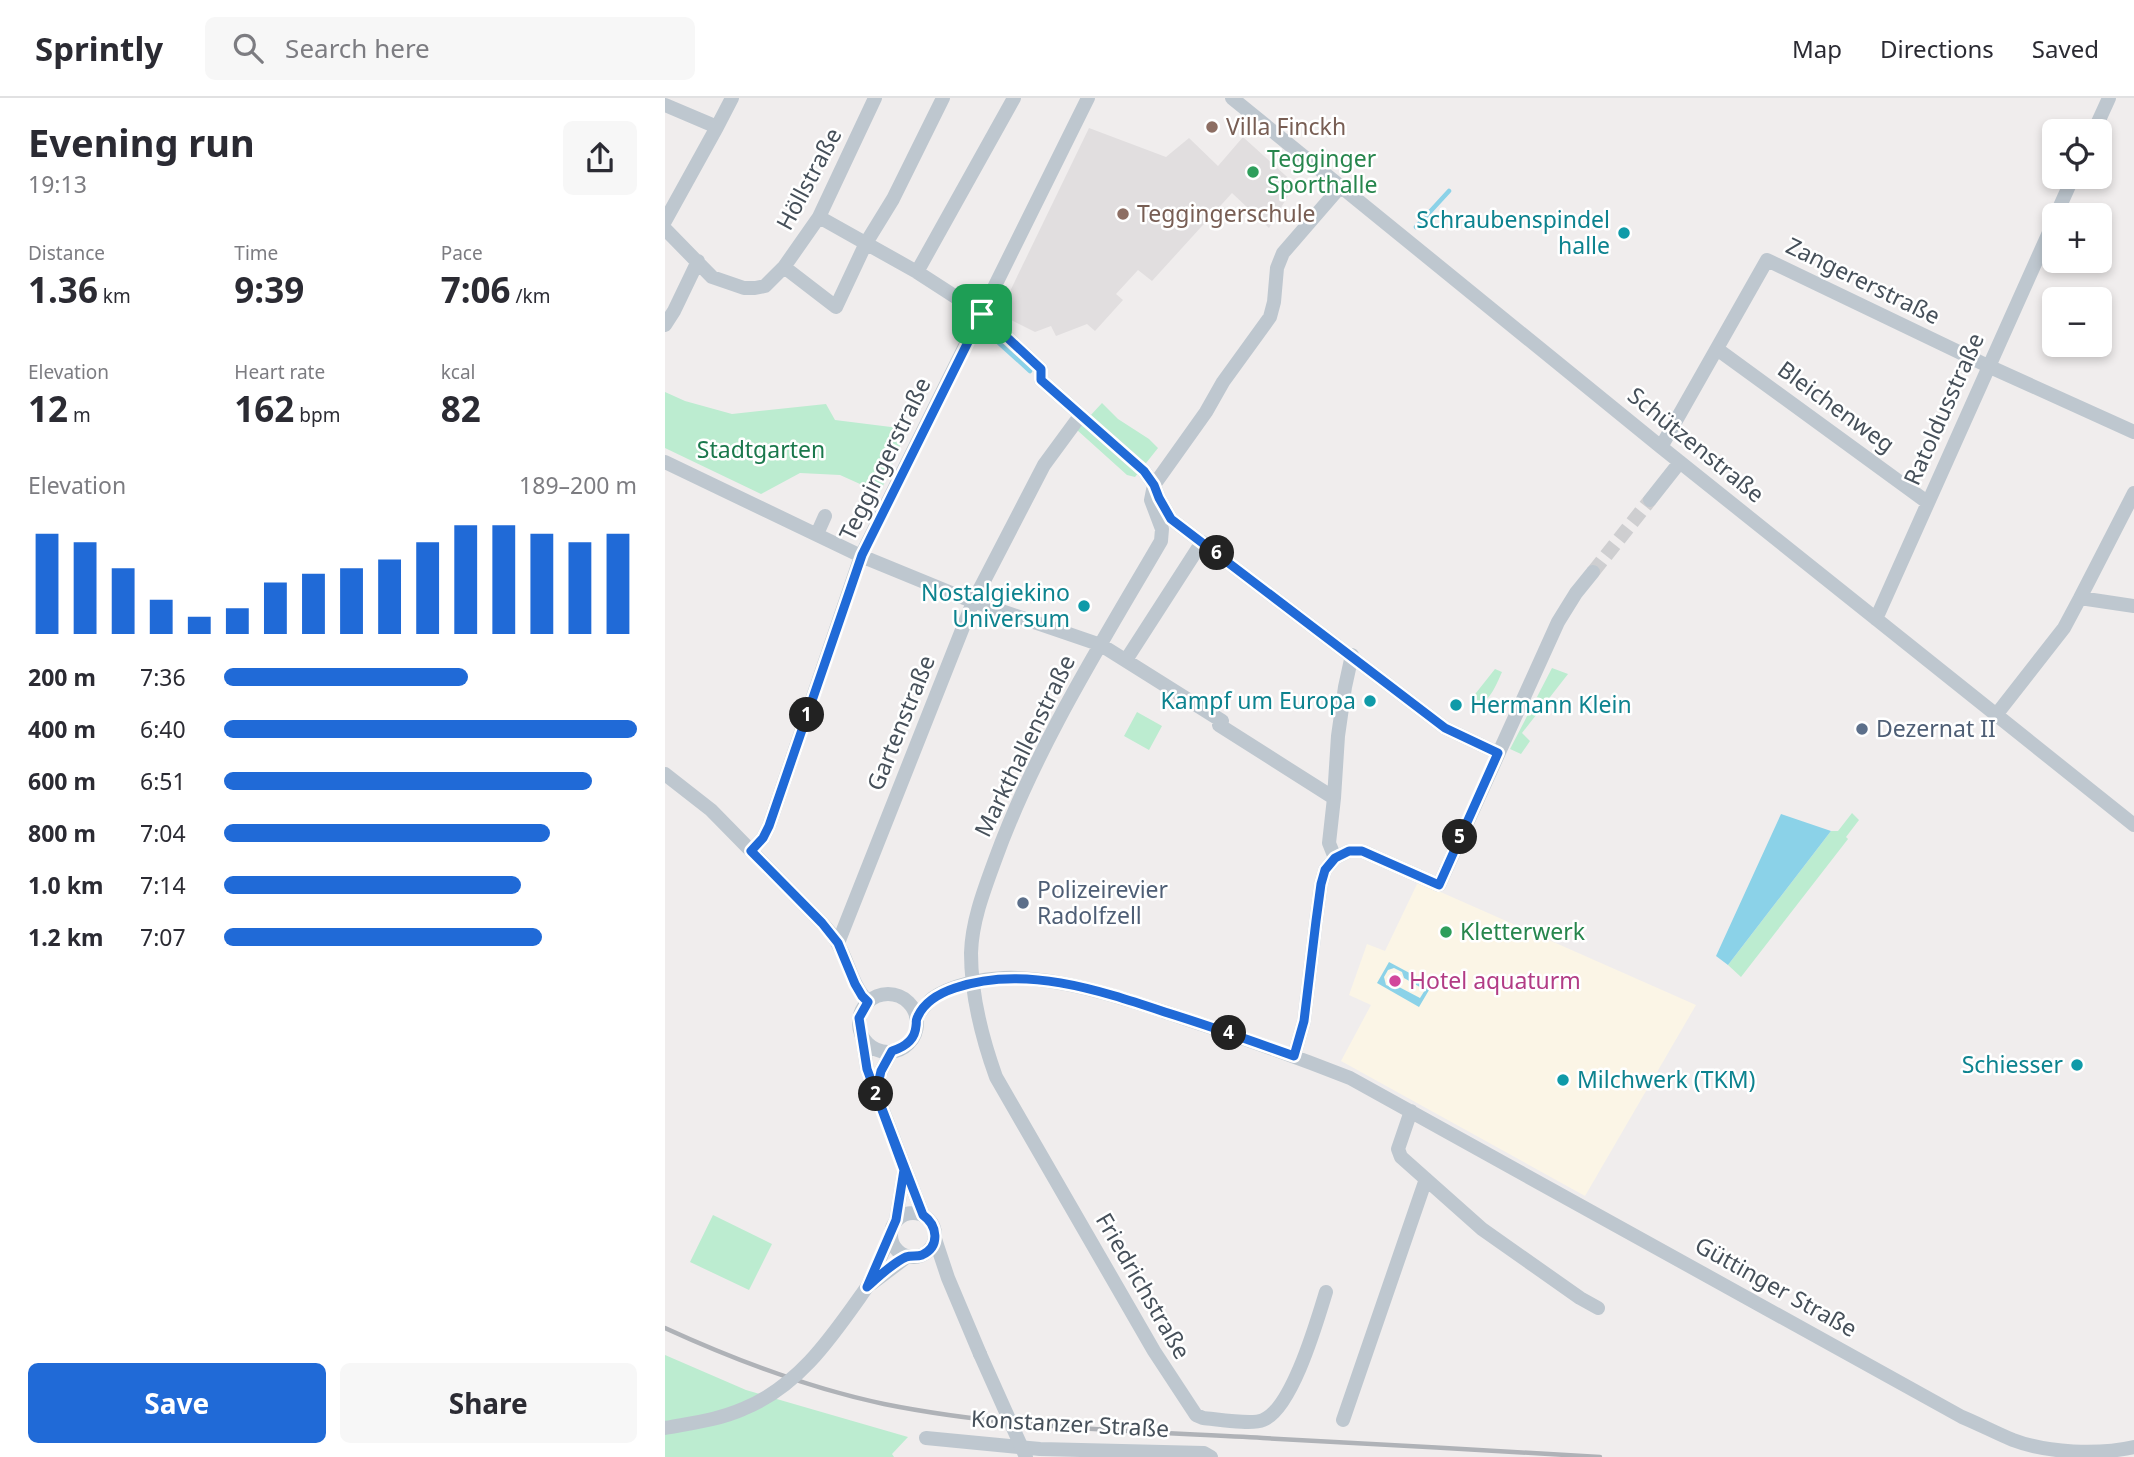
<!DOCTYPE html>
<meta charset="utf-8">
<style>
body{margin:0;font-family:"Noto Sans",sans-serif;background:#f7f7f7;color:#2b2b33;height:100vh;display:flex;flex-direction:column;font-size:26px;white-space:nowrap}
*{box-sizing:border-box;margin:0}
p{font-size:23px;color:#7c7c81}
.icon{flex:none;width:38px;height:38px;fill:none;stroke:currentColor;stroke-width:2;stroke-linecap:round;stroke-linejoin:round}
.map{position:relative;flex:1;overflow:hidden}
.drawer{display:flex;flex-direction:column;background:#fff;width:665px}
.drawer>*{flex:none}
.controls{position:absolute;left:1377px;top:21px;display:grid;gap:14px}
.controls a{display:grid;place-items:center;width:70px;height:70px;border-radius:10px;background:#fff;box-shadow:0 4px 10px #0003;font-size:35px}
.pin{position:absolute;display:grid;place-items:center;width:60px;height:60px;color:#fff;margin:-30px;border-radius:14px;box-shadow:0 4px 10px #0006}
.km{position:absolute;width:35px;height:35px;margin:-18px;border-radius:50%;background:#222;color:#fff;font-size:19px;line-height:35px;text-align:center}
.round{display:grid;place-items:center;flex:none;width:74px;height:74px;border-radius:10px;background:#f7f7f7}
.head{display:flex;align-items:center;justify-content:space-between;height:119px;padding:0 28px}
h1{font-size:38px;font-weight:700;line-height:52px}
.metrics{display:grid;grid-template-columns:repeat(3,1fr);gap:10px;height:119px;padding:7px 28px}
.metrics div{display:grid;align-content:center}
.metrics b{font-size:35px;font-weight:700}
.metrics small{font-size:19px;font-weight:400}
.metrics p{font-size:19px}
.chart{height:196px;padding:14px 28px}
.chart p{display:flex;justify-content:space-between}
.chart svg{width:100%;height:126px;margin-top:7px;stroke:#206ad7;stroke-width:6}
.cta{display:flex;gap:14px;margin-top:auto;padding:14px 28px}
.cta a{flex:1;height:80px;border-radius:10px;background:#206ad7;color:#fff;font-size:28px;font-weight:700;line-height:80px;text-align:center}
.cta a+a{background:#f7f7f7;color:#2b2b33}
ul{padding:0 28px;list-style:none;font-size:23px}
li{display:grid;grid-template-columns:112px 84px 1fr;align-items:center;height:52px}
li i{height:18px;border-radius:9px;background:#206ad7}
header{display:flex;align-items:center;gap:42px;box-sizing:border-box;height:98px;padding:0 35px;background:#fff;border-bottom:2px solid #e1e1e2}
header strong{font-size:33px}
nav{display:flex;gap:38px;margin-inline-start:auto;font-size:24px}
.search{width:490px;height:63px;background:#f7f7f7;display:flex;align-items:center;gap:18px;box-sizing:border-box;padding:0 24px;border-radius:10px;color:#7c7c81;font-size:26px}
main{display:flex;flex:1;min-height:0}
.map>svg:first-child{display:block}
.commercial{fill:#fbf5e6}
.education{fill:#e1dedf}
.green{fill:#bcecd0}
.water{fill:#8bd2e8;fill-rule:evenodd}
.lines{fill:none;stroke-linecap:round;stroke-linejoin:round}
.stream{stroke:#8bd2e8;stroke-width:4.5}
.street-tunnel{stroke:#ceced0;stroke-width:14;stroke-dasharray:14 7;stroke-linecap:butt}
.street{stroke:#bec7cf;stroke-width:14}
.rail{stroke:#afb2b7;stroke-width:4.5}
.street-bridge{stroke:#bec7cf;stroke-width:14}
.route-casing{stroke:#fff;stroke-width:14}
.route{stroke:#206ad7;stroke-width:9}
.education-dot{fill:#8d6e63;stroke:#fff;stroke-width:2.5}
.leisure-dot{fill:#2e9e5b;stroke:#fff;stroke-width:2.5}
.culture-dot{fill:#0f9aa8;stroke:#fff;stroke-width:2.5}
.service-dot{fill:#5c6f8a;stroke:#fff;stroke-width:2.5}
.hotel-dot{fill:#d1479c;stroke:#fff;stroke-width:2.5}
.labels{text-anchor:middle;stroke-width:5;stroke-linejoin:round;paint-order:stroke}
.education-label{font-size:23px;fill:#785e54;stroke:#fff;text-anchor:start}
.leisure-label{font-size:23px;fill:#27864d;stroke:#fff;text-anchor:start}
.street-label{font-size:23px;fill:#46505a;stroke:#fff}
.culture-label{font-size:23px;fill:#0d838f;stroke:#fff;text-anchor:end}
.park-label{font-size:23px;fill:#1a784c;stroke:#fff}
.service-label{font-size:23px;fill:#4e5e75;stroke:#fff;text-anchor:start}
.hotel-label{font-size:23px;fill:#b23c85;stroke:#fff;text-anchor:start}
</style>
<header>
<strong>Sprintly</strong>
<div class="search"><svg class="icon" aria-label="search" viewBox="0 0 24 24"><circle cx="10" cy="10" r="6"/><path d="M15 15l6 6"/></svg>Search here</div>
<nav><a>Map</a><a>Directions</a><a>Saved</a></nav>
</header>
<main>
<section class="drawer">
<div class="head"><div><h1>Evening run</h1><p>19:13</p></div><a class="round"><svg class="icon" aria-label="share" viewBox="0 0 24 24"><path d="M12 15V3M7 8l5-5 5 5M5 13v7h14v-7"/></svg></a></div>
<div class="metrics">
<div><p>Distance</p><b>1.36<small> km</small></b></div>
<div><p>Time</p><b>9:39</b></div>
<div><p>Pace</p><b>7:06<small> /km</small></b></div>
</div>
<div class="metrics">
<div><p>Elevation</p><b>12<small> m</small></b></div>
<div><p>Heart rate</p><b>162<small> bpm</small></b></div>
<div><p>kcal</p><b>82</b></div>
</div>
<div class="chart"><p><span>Elevation</span>189–200 m</p>
<svg viewBox="0 0 160 44" preserveAspectRatio="none"><path d="M5 44V9M15 44V12M25 44V21M35 44V32M45 44V38M55 44V35M65 44V26M75 44V23M85 44V21M95 44V18M105 44V12M115 44V6M125 44V6M135 44V9M145 44V12M155 44V9"/></svg>
</div>
<ul>
<li><b>200 m</b>7:36<i style="width:59%"></i></li>
<li><b>400 m</b>6:40<i style="width:100%"></i></li>
<li><b>600 m</b>6:51<i style="width:89%"></i></li>
<li><b>800 m</b>7:04<i style="width:79%"></i></li>
<li><b>1.0 km</b>7:14<i style="width:72%"></i></li>
<li><b>1.2 km</b>7:07<i style="width:77%"></i></li>
</ul>
<div class="cta"><a>Save</a><a>Share</a></div>
</section>
<div class="map">
<svg width="1469" height="1359" viewBox="0 0 1469 1359">
<rect width="100%" height="100%" fill="#f0eded"/>
<!-- commercial -->
<path class="commercial" d="M753,784L1031,907L920,1098L676,963L706,907L684,897L702,846L720,853Z"/>
<!-- education -->
<path class="education" d="M424,30L501,59L524,40L553,68L578,39L630,86L604,130L567,95L487,183L473,172L451,196L458,202L430,233L422,226L391,238L386,228L370,234L334,216Z"/>
<!-- green -->
<path class="green" d="M0,294L20,303L67,316L161,306L170,322L242,331L215,395L175,377L135,375L96,396L0,350Z
M437,305L453,321L484,341L493,350L470,379L462,377L412,332Z
M887,570L903,576L857,635L865,643L856,656L845,651Z
M830,571L837,574C831,587 824,607 808,608L810,603L807,600Z
M472,614L497,628L484,652L459,638Z
M1187,715L1194,722L1181,739L1183,741L1076,879L1063,867L1166,733H1173Z
M48,1117L107,1146L84,1192L25,1164Z
M0,1257L81,1292L243,1339L227,1356L229,1359H0Z"/>
<!-- water -->
<path class="water" d="M1116,716L1166,733L1063,867L1051,858Z
M724,864L767,887L754,909L712,885ZM729,870L737,874L739,880L760,892L755,900L734,889L728,890L721,887L719,879L723,872Z"/>
<g class="lines">
<!-- stream -->
<path class="stream" d="M751,129L784,93
M323,235L365,273"/>
<!-- street-tunnel -->
<path class="street-tunnel" d="M928,474L985,402"/>
<!-- street -->
<path class="street" d="M567,0L996,349L1469,727
M0,7L52,29L67,0
M1429,33L1444,0
M1391,117L1408,79
M154,119L252,174L317,216L376,271V282L479,373L489,387L494,400L506,421L780,630L833,655
M0,123L52,29
M0,131L47,179L79,190H90L100,188L119,169L154,119L210,0
M119,169L171,209L201,145L228,101L278,0
M252,174L349,0
M0,227L9,213L33,163
M1052,251L1262,404
M996,349L1102,162L1323,268L1469,334
M0,364L196,458L296,499L436,547L557,623L554,627L669,700
M985,402L1015,364
M152,436L160,418
M1415,500L1469,395
M1211,521L1390,121
M461,562L537,444
M1331,617L1399,530L1415,500L1469,508
M0,676L46,712L157,825C163,832 170,839 174,848C184,866 188,889 203,904
M86,753L98,740L104,728L196,458L423,0
M670,760L664,745L669,700L673,638L680,589L687,557
M173,845L308,504L379,367L415,318
M194 925a29 29 0 1 1 58 0a29 29 0 1 1-58 0Z
M251,920C256,913 261,905 268,900C287,887 317,881 339,880C390,878 452,898 500,914C562,934 624,956 685,980L1297,1319C1314,1326 1331,1335 1348,1342C1382,1355 1434,1357 1469,1349
M197,938L202,971L258,1117
M629,958L639,923L651,823L656,786L660,772L670,760L684,753H697L774,787L893,524L911,495L928,474
M211,995L216,973L227,953
M746,1013L733,1051L736,1059L817,1131L915,1200L933,1210
M226 1137a22 22 0 1 1 44 0a22 22 0 1 1-44 0Z
M231,1122L239,1073
M270,1141L283,1180L315,1256
M206,1186L243,1158
M202,1189L226,1136
M661,1194C652,1223 627,1311 598,1322C587,1327 551,1321 538,1320L531,1317L489,1253L331,979C317,940 306,897 306,855C307,823 319,792 330,762C371,649 436,546 496,443L497,431L486,402L489,387L541,314L558,284L605,219L609,204L612,170L618,155L676,88
M678,1322L761,1081
M261,1340L375,1351L539,1355L546,1359"/>
<!-- rail -->
<path class="rail" d="M0,1230C70,1262 143,1290 219,1306C343,1331 471,1333 598,1340C710,1346 823,1352 935,1359"/>
<!-- street-bridge -->
<path class="street-bridge" d="M315,1256L361,1359
M0,1330C26,1325 53,1322 78,1311C135,1288 168,1237 202,1189"/>
</g>
<g class="lines">
<defs>
<path id="route" d="M317,216L197,457L104,728L98,740L86,753L157,825L173,845L190,886L197,898L203,904L194,920L202,971L239,1072L231,1122L202,1189C212,1180 229,1164 241,1159C246,1157 252,1159 257,1157C276,1148 272,1127 258,1117L211,995L216,973L227,953C240,949 250,942 251,928C252,922 250,924 253,918C260,903 275,895 290,890C359,866 437,893 503,915C545,928 587,943 629,958L639,923L651,823L656,786L660,772L670,760L684,753H697L774,787L833,655L780,630L506,421L494,400L489,387L479,373L376,282V271L317,216"/>
</defs>
<!-- route casing -->
<use href="#route" class="route-casing"/>
<!-- route -->
<use href="#route" class="route"/>
</g>
<!-- markers -->
<g class="education-dot">
<circle cx="547" cy="29" r="7"/>
<circle cx="458" cy="116" r="7"/>
</g>
<g class="leisure-dot">
<circle cx="588" cy="74" r="7"/>
<circle cx="781" cy="834" r="7"/>
</g>
<g class="culture-dot">
<circle cx="959" cy="135" r="7"/>
<circle cx="419" cy="508" r="7"/>
<circle cx="705" cy="603" r="7"/>
<circle cx="791" cy="607" r="7"/>
<circle cx="1412" cy="967" r="7"/>
<circle cx="898" cy="982" r="7"/>
</g>
<g class="service-dot">
<circle cx="1197" cy="631" r="7"/>
<circle cx="358" cy="805" r="7"/>
</g>
<circle class="hotel-dot" cx="730" cy="883" r="7"/>
<g class="labels">
<!-- education labels -->
<g class="education-label">
<text x="561" y="37">Villa Finckh</text>
<text x="472" y="124">Teggingerschule</text>
</g>
<!-- leisure labels -->
<g class="leisure-label">
<text x="602" y="69">Tegginger<tspan x="602" dy="26">Sporthalle</tspan></text>
<text x="795" y="842">Kletterwerk</text>
</g>
<!-- street labels -->
<g class="street-label">
<text transform="translate(144 81) rotate(-62)" y="8">Höllstraße</text>
<text transform="translate(1198 183) rotate(26)" y="8">Zangererstraße</text>
<text transform="translate(1171 309) rotate(36)" y="8">Bleichenweg</text>
<text transform="translate(1279 311) rotate(-66)" y="8">Ratoldusstraße</text>
<text transform="translate(1031 347) rotate(39)" y="8">Schützenstraße</text>
<text transform="translate(220 361) rotate(-64)" y="8">Teggingerstraße</text>
<text transform="translate(236 625) rotate(-68)" y="8">Gartenstraße</text>
<text transform="translate(360 648) rotate(-64)" y="8">Markthallenstraße</text>
<text transform="translate(478 1188) rotate(60)" y="8">Friedrichstraße</text>
<text transform="translate(1111 1189) rotate(29)" y="8">Güttinger Straße</text>
<text transform="translate(405 1326) rotate(3)" y="8">Konstanzer Straße</text>
</g>
<!-- culture labels -->
<g class="culture-label">
<text x="945" y="130">Schraubenspindel<tspan x="945" dy="26">halle</tspan></text>
<text x="405" y="503">Nostalgiekino<tspan x="405" dy="26">Universum</tspan></text>
<text x="691" y="611">Kampf um Europa</text>
<text x="805" y="615" text-anchor="start">Hermann Klein</text>
<text x="1398" y="975">Schiesser</text>
<text x="912" y="990" text-anchor="start">Milchwerk (TKM)</text>
</g>
<!-- park labels -->
<g class="park-label">
<text x="96" y="360">Stadtgarten</text>
</g>
<!-- service labels -->
<g class="service-label">
<text x="1211" y="639">Dezernat II</text>
<text x="372" y="800">Polizeirevier<tspan x="372" dy="26">Radolfzell</tspan></text>
</g>
<!-- hotel labels -->
<g class="hotel-label">
<text x="744" y="891">Hotel aquaturm</text>
</g>
</g>
</svg>
<div class="controls">
<a><svg class="icon" aria-label="locate" viewBox="0 0 24 24"><circle cx="12" cy="12" r="6"/><path d="M12 2v4M12 18v4M2 12h4M18 12h4"/></svg></a>
<a>+</a>
<a>−</a>
</div>
<div class="pin" style="left:317px;top:216px;background:#1e9e55"><svg class="icon" aria-label="arrive" viewBox="0 0 24 24"><path d="M6 21V4h12l-3 4 3 4H6"/></svg></div>
<b class="km" style="left:142px;top:617px">1</b>
<b class="km" style="left:211px;top:996px">2</b>
<b class="km" style="left:564px;top:935px">4</b>
<b class="km" style="left:795px;top:739px">5</b>
<b class="km" style="left:552px;top:455px">6</b>
</div>
</main>
